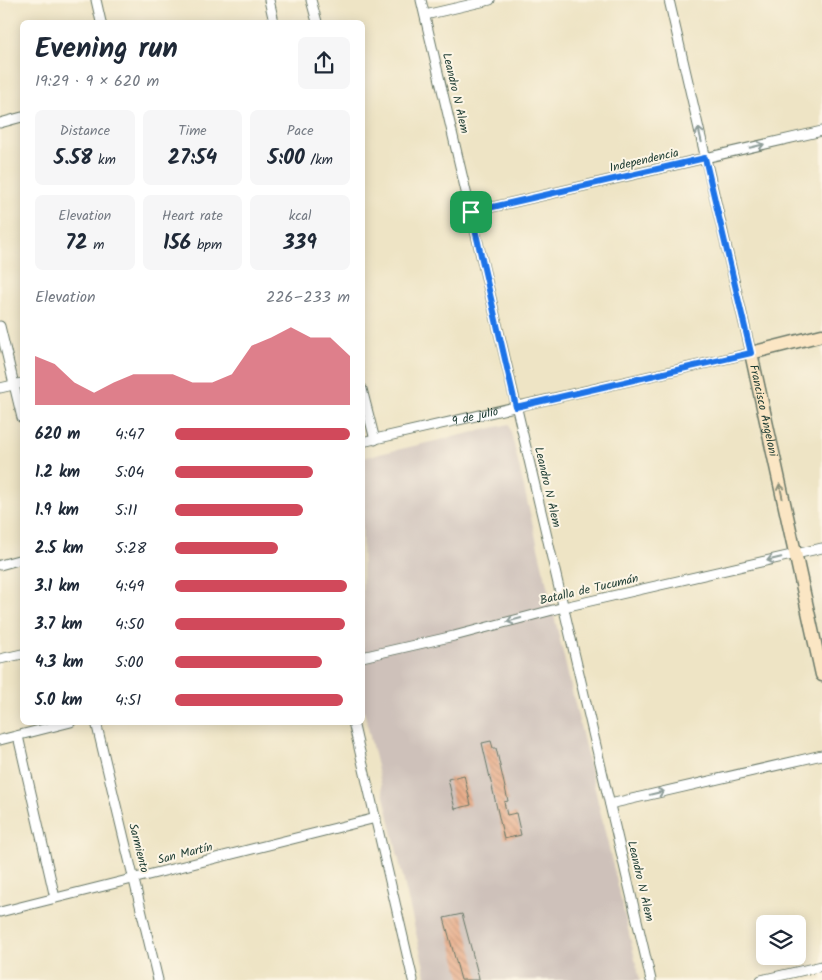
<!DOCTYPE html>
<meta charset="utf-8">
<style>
body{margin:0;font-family:Kalam,sans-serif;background:#f6f6f7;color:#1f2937;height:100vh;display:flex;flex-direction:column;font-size:19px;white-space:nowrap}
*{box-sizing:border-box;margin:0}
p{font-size:16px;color:#747a83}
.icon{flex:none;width:28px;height:28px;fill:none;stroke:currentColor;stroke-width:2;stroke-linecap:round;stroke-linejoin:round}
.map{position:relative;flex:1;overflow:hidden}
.panel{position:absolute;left:20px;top:20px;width:345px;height:705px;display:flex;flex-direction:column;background:#fff;border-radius:8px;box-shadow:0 2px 12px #0003}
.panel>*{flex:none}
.buttons{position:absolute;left:756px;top:915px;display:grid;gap:10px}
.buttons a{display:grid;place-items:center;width:50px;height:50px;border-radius:8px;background:#fff;box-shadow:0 2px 12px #0003;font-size:25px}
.pin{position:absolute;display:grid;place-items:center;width:42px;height:42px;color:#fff;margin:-21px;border-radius:10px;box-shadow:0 2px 8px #0006}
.round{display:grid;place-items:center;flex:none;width:52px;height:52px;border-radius:8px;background:#f6f6f7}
.head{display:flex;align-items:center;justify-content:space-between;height:85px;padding:0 15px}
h1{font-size:28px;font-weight:800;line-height:38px}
.figures{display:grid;grid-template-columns:repeat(3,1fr);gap:8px;height:85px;padding:5px 15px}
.figures div{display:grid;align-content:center;border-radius:8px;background:#f6f6f7;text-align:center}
.figures b{font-size:21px;font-weight:800}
.figures small{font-size:14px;font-weight:400}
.figures p{font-size:14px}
.chart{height:140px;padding:10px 15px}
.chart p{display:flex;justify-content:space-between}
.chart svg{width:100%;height:90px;margin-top:5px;fill:#d1495b;opacity:.7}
ul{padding:0 15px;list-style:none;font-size:16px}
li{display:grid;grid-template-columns:80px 60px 1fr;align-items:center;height:38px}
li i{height:12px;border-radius:6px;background:#d1495b}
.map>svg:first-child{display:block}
.railway{fill:#cec1ba}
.building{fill:url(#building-back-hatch)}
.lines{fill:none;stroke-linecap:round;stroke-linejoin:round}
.minor-casing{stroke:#677767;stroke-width:11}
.secondary-casing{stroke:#677767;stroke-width:15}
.minor{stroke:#fff;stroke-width:9}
.secondary{stroke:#fbe6c4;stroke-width:12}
.oneway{stroke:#8f9e9a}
.oneway2{stroke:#8d927c}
.route-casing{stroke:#fff;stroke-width:10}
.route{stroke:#1a73e8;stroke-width:6}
.labels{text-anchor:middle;stroke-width:4;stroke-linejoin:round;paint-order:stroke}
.street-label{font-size:12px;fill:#1f3d34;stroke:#fcf5e5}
</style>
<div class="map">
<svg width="822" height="980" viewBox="0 0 822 980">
<defs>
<pattern id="building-back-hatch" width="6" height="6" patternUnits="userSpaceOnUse" patternTransform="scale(1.25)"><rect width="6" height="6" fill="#e7aa87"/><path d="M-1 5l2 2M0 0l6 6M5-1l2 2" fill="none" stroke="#bb8c6f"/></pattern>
</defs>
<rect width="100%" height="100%" fill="#fcf5e5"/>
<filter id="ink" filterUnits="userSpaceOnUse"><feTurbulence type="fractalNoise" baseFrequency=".02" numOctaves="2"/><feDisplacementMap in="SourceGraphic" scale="10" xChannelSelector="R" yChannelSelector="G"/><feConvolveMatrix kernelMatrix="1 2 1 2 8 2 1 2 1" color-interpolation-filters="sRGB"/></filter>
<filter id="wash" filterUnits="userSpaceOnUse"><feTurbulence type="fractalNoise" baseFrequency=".0096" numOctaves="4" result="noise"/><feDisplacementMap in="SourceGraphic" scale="20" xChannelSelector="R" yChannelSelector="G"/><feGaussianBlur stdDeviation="1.12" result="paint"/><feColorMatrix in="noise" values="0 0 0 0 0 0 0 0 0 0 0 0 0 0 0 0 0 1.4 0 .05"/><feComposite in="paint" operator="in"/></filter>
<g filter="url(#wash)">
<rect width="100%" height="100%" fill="#eee4c5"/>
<!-- railway -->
<path class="railway" d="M509,424L640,980H427L363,707L362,458Z"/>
<g id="blocks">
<!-- building -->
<path class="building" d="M491,741L493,748H496L508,801L504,802L507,815L516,813L521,835L504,839L482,743Z
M464,775L471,805L455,809L448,779Z
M462,914L479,978V980H461L444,918Z"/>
</g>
</g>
<g filter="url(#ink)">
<use href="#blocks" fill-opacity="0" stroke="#677767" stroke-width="1"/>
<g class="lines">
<defs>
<g id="minor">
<path d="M96,0L101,22"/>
<path d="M269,0L274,22"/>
<path d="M311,0L317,22"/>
<path d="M421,0L651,980"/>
<path d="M425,15L490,0"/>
<path d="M0,123L22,117"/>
<path d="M471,212L822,131"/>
<path d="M0,326L22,418"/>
<path d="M0,388L22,383"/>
<path d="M362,389L375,440"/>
<path id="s1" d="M362,442L751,353L669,0"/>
<path d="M0,565L22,559"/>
<path d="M362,657L454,636L564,607L822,548"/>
<path d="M0,659L22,654"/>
<path d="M96,722L158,980"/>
<path d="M353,722L413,980"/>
<path d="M18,736L55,898"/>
<path d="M0,740L71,722"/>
<path d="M610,804L822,755"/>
<path d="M0,912L376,818"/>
<path d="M761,980L822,966"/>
</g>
<g id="secondary">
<path id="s2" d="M822,335L751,353L822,675"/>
</g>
</defs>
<!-- minor casing -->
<use href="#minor" class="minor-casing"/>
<!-- secondary casing -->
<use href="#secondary" class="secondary-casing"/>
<!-- minor -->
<use href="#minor" class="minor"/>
<!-- secondary -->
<use href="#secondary" class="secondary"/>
</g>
<!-- one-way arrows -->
<defs><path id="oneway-shaft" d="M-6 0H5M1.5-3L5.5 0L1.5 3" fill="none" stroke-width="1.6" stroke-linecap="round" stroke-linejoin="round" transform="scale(1.25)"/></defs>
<g class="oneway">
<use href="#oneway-shaft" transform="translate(700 135) rotate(-103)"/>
<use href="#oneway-shaft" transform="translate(757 146) rotate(-13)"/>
<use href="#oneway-shaft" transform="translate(774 559) rotate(167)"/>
<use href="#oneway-shaft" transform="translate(514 620) rotate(165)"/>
<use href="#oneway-shaft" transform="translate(657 793) rotate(-13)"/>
</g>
<use class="oneway2" href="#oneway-shaft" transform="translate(781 491) rotate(-102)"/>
</g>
<g class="lines" filter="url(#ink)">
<defs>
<path id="route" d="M705,158L751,353L516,407L471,212Z"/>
</defs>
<!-- route casing -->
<use href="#route" class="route-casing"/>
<!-- route -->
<use href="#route" class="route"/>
</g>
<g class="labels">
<!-- street labels -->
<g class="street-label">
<text transform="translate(456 93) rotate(77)" y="4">Leandro N Alem</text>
<text transform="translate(644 160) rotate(-13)" y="4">Independencia</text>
<text dy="4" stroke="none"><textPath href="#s2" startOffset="132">Francisco Angeloni</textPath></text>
<text dy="4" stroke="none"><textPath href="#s1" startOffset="116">9 de julio</textPath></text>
<text transform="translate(548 487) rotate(77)" y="4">Leandro N Alem</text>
<text transform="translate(589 589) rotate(-13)" y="4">Batalla de Tucumán</text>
<text transform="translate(139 848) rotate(76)" y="4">Sarmiento</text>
<text transform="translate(185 853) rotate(-14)" y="4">San Martín</text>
<text transform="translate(641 881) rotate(77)" y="4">Leandro N Alem</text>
</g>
</g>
</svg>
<div class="buttons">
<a><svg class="icon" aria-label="layers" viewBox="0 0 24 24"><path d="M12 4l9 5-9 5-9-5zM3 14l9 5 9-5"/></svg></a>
</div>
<div class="pin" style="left:471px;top:212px;background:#1e9e55"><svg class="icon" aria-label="arrive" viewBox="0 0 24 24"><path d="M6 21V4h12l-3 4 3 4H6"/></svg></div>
<section class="panel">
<div class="head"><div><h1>Evening run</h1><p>19:29 · 9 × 620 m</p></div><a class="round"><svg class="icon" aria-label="share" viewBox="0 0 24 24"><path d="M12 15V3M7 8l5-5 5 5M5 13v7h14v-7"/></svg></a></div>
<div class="figures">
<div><p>Distance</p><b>5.58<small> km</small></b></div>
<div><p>Time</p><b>27:54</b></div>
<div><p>Pace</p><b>5:00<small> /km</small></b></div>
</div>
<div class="figures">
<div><p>Elevation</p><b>72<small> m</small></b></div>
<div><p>Heart rate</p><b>156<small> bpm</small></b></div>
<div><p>kcal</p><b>339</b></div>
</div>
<div class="chart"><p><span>Elevation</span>226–233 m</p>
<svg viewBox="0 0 160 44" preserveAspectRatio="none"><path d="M0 44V20L10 24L20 33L30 38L40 33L50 29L60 29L70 29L80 33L90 33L100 29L110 15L120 11L130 6L140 11L150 11L160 20V44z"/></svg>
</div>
<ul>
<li><b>620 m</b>4:47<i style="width:100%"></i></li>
<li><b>1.2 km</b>5:04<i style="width:79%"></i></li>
<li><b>1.9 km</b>5:11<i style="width:73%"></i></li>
<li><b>2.5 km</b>5:28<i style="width:59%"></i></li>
<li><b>3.1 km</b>4:49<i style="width:98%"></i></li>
<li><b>3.7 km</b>4:50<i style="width:97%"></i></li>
<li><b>4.3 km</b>5:00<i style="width:84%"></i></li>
<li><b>5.0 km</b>4:51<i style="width:96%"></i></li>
</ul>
</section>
</div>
